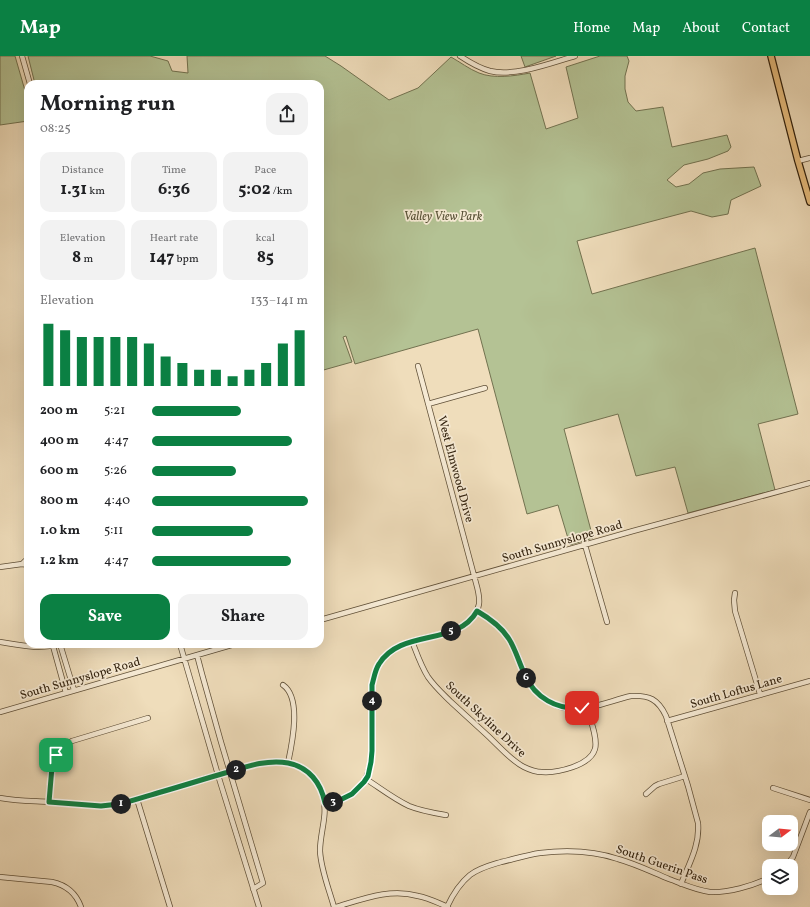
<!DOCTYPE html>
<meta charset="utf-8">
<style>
body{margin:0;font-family:Vollkorn,serif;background:#f2f2f2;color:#202124;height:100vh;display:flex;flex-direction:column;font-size:15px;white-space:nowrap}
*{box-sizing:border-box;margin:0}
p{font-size:13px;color:#757577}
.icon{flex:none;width:22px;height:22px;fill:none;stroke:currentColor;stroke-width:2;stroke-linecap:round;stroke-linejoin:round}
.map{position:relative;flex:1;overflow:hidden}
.side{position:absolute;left:24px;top:24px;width:300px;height:568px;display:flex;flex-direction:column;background:#fff;border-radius:12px;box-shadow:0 4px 16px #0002}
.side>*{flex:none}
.needle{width:26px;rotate:74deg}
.controls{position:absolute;left:762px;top:759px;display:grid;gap:8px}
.controls a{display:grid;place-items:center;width:36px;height:36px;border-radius:8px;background:#fff;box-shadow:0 4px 16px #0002;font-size:20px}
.pin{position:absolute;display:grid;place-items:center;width:34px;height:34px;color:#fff;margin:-17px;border-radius:8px;box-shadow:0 2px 6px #0006}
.km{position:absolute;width:20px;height:20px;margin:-10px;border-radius:50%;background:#222;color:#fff;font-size:11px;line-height:20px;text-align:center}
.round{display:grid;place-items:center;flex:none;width:42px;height:42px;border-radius:12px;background:#f2f2f2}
.summary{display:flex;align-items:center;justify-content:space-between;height:68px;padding:0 16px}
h1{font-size:22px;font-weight:700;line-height:30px}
.metrics{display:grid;grid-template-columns:repeat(3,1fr);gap:6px;height:68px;padding:4px 16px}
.metrics div{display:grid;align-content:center;border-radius:10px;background:#f2f2f2;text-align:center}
.metrics b{font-size:17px;font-weight:700}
.metrics small{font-size:11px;font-weight:400}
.metrics p{font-size:11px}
.chart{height:112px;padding:8px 16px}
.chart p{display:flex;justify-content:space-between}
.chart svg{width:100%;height:72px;margin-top:4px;stroke:#0b8043;stroke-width:6}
.primary-button{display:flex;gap:8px;margin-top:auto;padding:8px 16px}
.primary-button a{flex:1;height:46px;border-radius:12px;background:#0b8043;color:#fff;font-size:16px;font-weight:700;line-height:46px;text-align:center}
.primary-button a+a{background:#f2f2f2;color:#202124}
ul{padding:0 16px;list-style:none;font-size:13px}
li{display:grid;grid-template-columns:64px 48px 1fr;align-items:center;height:30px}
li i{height:10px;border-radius:5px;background:#0b8043}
header{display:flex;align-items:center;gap:24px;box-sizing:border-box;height:56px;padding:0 20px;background:#0b8043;color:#fff}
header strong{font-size:19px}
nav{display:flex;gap:22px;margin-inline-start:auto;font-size:14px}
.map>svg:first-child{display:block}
.green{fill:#b4c294;stroke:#727250}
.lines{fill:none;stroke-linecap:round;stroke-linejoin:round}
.minor-casing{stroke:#605038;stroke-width:6}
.major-casing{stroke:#31210d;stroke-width:8}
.minor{stroke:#f5e9d3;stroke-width:4.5}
.major{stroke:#e8be7e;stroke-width:5.5}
.route-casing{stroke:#fff;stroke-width:8}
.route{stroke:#0b8043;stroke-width:5}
.labels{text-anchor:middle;stroke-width:3.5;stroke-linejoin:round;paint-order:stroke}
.park-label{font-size:12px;font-style:italic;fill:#585136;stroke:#f5e9d3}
.street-label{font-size:12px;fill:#31210d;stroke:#f5e9d3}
</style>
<header>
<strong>Map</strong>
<nav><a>Home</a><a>Map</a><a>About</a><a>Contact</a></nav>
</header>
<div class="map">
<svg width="810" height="851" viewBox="0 0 810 851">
<rect width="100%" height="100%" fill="#efddbb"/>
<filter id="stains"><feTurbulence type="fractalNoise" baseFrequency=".005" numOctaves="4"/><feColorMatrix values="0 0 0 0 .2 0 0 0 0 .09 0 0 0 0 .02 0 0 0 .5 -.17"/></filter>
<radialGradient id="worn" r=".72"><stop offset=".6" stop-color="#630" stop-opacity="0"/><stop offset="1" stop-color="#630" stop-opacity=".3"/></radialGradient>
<!-- green -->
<path class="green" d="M0,0H15L28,45V65L0,69Z
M28,0H150L168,5L172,15L188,17L187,0H325L341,10L389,44L418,32L451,1C460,6 469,13 479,17C494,23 514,20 530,17L546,73L578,62L566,11L600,0H627L629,5L625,20V33L628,46L636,55L663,51L672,91L727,79L731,91L728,95L708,103L684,109L667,124L676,131L689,128L703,117L720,113L754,111L761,130L731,144L728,158L712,161L691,155L577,185L592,238L755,192L798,358L758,368L775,434L688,457L675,411L636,420L618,358L564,373L593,482L570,489L558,449L527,458L478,273L355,308L346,280L343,281L352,306L320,315V28H35Z
M521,0H556L525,11Z"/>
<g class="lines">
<defs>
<path id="minor" d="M22,0L30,28
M460,0C469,6 479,12 490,15C515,21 551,7 575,0
M798,105L810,102
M428,348L485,332
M585,489L607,566
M22,508L25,505L28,504
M0,511L22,508L28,509
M735,537L734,544L735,555L760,638
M477,555C489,562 501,570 509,582C523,604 522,628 546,644C555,650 564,653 575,653C593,653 613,644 631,640C649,639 658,643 666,660L688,730L698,767C700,789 689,808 681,828
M320,564L633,475L810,427
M412,585C417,598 421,610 428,621C435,631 443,638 451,646C463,657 475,668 487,679C499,690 510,704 524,711C530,714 536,716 542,716C557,717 590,710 595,693C598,682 590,663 587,652
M0,586C19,589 40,594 59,588
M60,588L74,634
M180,588L218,719L259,851
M53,590L66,637
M197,599L202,618L221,686L263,827L253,833
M283,629C302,642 292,688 288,707
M0,656L235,588
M667,665L810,625
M366,723C380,732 394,743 409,750C421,755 434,757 446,759
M773,732L810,744
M646,738L655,730L659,728L685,720
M0,742C16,745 33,745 49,746C76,748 99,752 126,747C153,739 180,730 207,722C232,715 262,703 288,707C305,710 319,724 323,741C328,759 320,776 320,795C321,814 329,833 334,851
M137,743L170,851
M49,746C51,723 47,697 72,685L148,662
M325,747C330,746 335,746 340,744C364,736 370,718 372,695C372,683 372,671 372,659C372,642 370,623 379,608C385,598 395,592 405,588C428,578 474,579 479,548C480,541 478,534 476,527L418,310
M786,810L793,801L810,756
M0,821L52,826C66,829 76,837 81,851
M336,851C363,843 390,832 418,840C429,842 438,847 448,851
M447,851C453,838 459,828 470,819C479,812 491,809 501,806C514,803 527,799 540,797C565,794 594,795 618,803C636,808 652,816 669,823C683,828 695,834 710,836C728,837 752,830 769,822"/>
<path id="major" d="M771,0L798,105L810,146"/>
</defs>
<!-- minor casing -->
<use href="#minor" class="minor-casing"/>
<!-- major casing -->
<use href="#major" class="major-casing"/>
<!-- minor -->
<use href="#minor" class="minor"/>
<!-- major -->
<use href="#major" class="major"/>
</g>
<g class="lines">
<defs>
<path id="route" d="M56,699L52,711L49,746L101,750L119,748C133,745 147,740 161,736C182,730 204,723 225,717C245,711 267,703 288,707C309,711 321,727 325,747L340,744L352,738L364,726L368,720L371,706L372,695V629C374,622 375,614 379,608C401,572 457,591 477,555C489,562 501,570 509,583C516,594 519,607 525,619C535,642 557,654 582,652"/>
</defs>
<!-- route casing -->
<use href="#route" class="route-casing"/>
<!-- route -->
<use href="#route" class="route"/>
</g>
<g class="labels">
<!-- park labels -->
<g class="park-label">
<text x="443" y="164">Valley View Park</text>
</g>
<!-- street labels -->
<g class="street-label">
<text transform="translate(456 413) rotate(75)" y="4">West Elmwood Drive</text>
<text transform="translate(562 485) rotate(-16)" y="4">South Sunnyslope Road</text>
<text transform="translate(80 622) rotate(-16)" y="4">South Sunnyslope Road</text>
<text transform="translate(736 635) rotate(-16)" y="4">South Loftus Lane</text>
<text transform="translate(486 663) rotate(43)" y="4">South Skyline Drive</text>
<text transform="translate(662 808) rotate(19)" y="4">South Guerin Pass</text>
</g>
</g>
<rect width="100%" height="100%" filter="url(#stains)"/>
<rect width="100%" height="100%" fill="url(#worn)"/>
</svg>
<div class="controls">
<a><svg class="needle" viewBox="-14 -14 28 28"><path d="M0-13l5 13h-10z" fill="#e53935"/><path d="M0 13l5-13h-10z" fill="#757577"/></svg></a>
<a><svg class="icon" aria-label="layers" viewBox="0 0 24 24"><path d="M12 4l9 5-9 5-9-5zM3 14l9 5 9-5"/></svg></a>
</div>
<div class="pin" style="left:56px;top:699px;background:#1e9e55"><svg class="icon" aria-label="arrive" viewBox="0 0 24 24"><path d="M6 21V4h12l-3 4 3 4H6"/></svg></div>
<div class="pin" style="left:582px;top:652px;background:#d93025"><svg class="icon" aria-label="check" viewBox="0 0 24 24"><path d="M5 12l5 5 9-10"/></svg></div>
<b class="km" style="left:121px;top:748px">1</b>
<b class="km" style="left:236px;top:714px">2</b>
<b class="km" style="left:333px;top:746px">3</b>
<b class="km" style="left:372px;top:645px">4</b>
<b class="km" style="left:451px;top:575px">5</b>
<b class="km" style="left:526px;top:622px">6</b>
<section class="side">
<div class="summary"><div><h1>Morning run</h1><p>08:25</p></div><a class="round"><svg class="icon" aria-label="share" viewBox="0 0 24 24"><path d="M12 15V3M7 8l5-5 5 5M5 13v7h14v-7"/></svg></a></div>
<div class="metrics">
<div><p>Distance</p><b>1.31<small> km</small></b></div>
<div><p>Time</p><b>6:36</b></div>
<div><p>Pace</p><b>5:02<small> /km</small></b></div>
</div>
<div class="metrics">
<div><p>Elevation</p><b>8<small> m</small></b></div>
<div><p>Heart rate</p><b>147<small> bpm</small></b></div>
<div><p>kcal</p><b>85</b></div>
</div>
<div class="chart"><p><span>Elevation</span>133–141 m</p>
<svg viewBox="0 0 160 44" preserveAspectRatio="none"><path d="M5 44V6M15 44V10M25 44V14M35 44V14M45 44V14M55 44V14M65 44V18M75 44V26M85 44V30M95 44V34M105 44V34M115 44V38M125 44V34M135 44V30M145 44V18M155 44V10"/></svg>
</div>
<ul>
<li><b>200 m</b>5:21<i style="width:57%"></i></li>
<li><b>400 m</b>4:47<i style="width:90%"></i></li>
<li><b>600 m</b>5:26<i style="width:54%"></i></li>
<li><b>800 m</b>4:40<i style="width:100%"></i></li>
<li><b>1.0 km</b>5:11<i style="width:65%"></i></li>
<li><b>1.2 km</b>4:47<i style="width:89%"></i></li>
</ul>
<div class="primary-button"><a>Save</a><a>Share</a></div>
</section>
</div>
